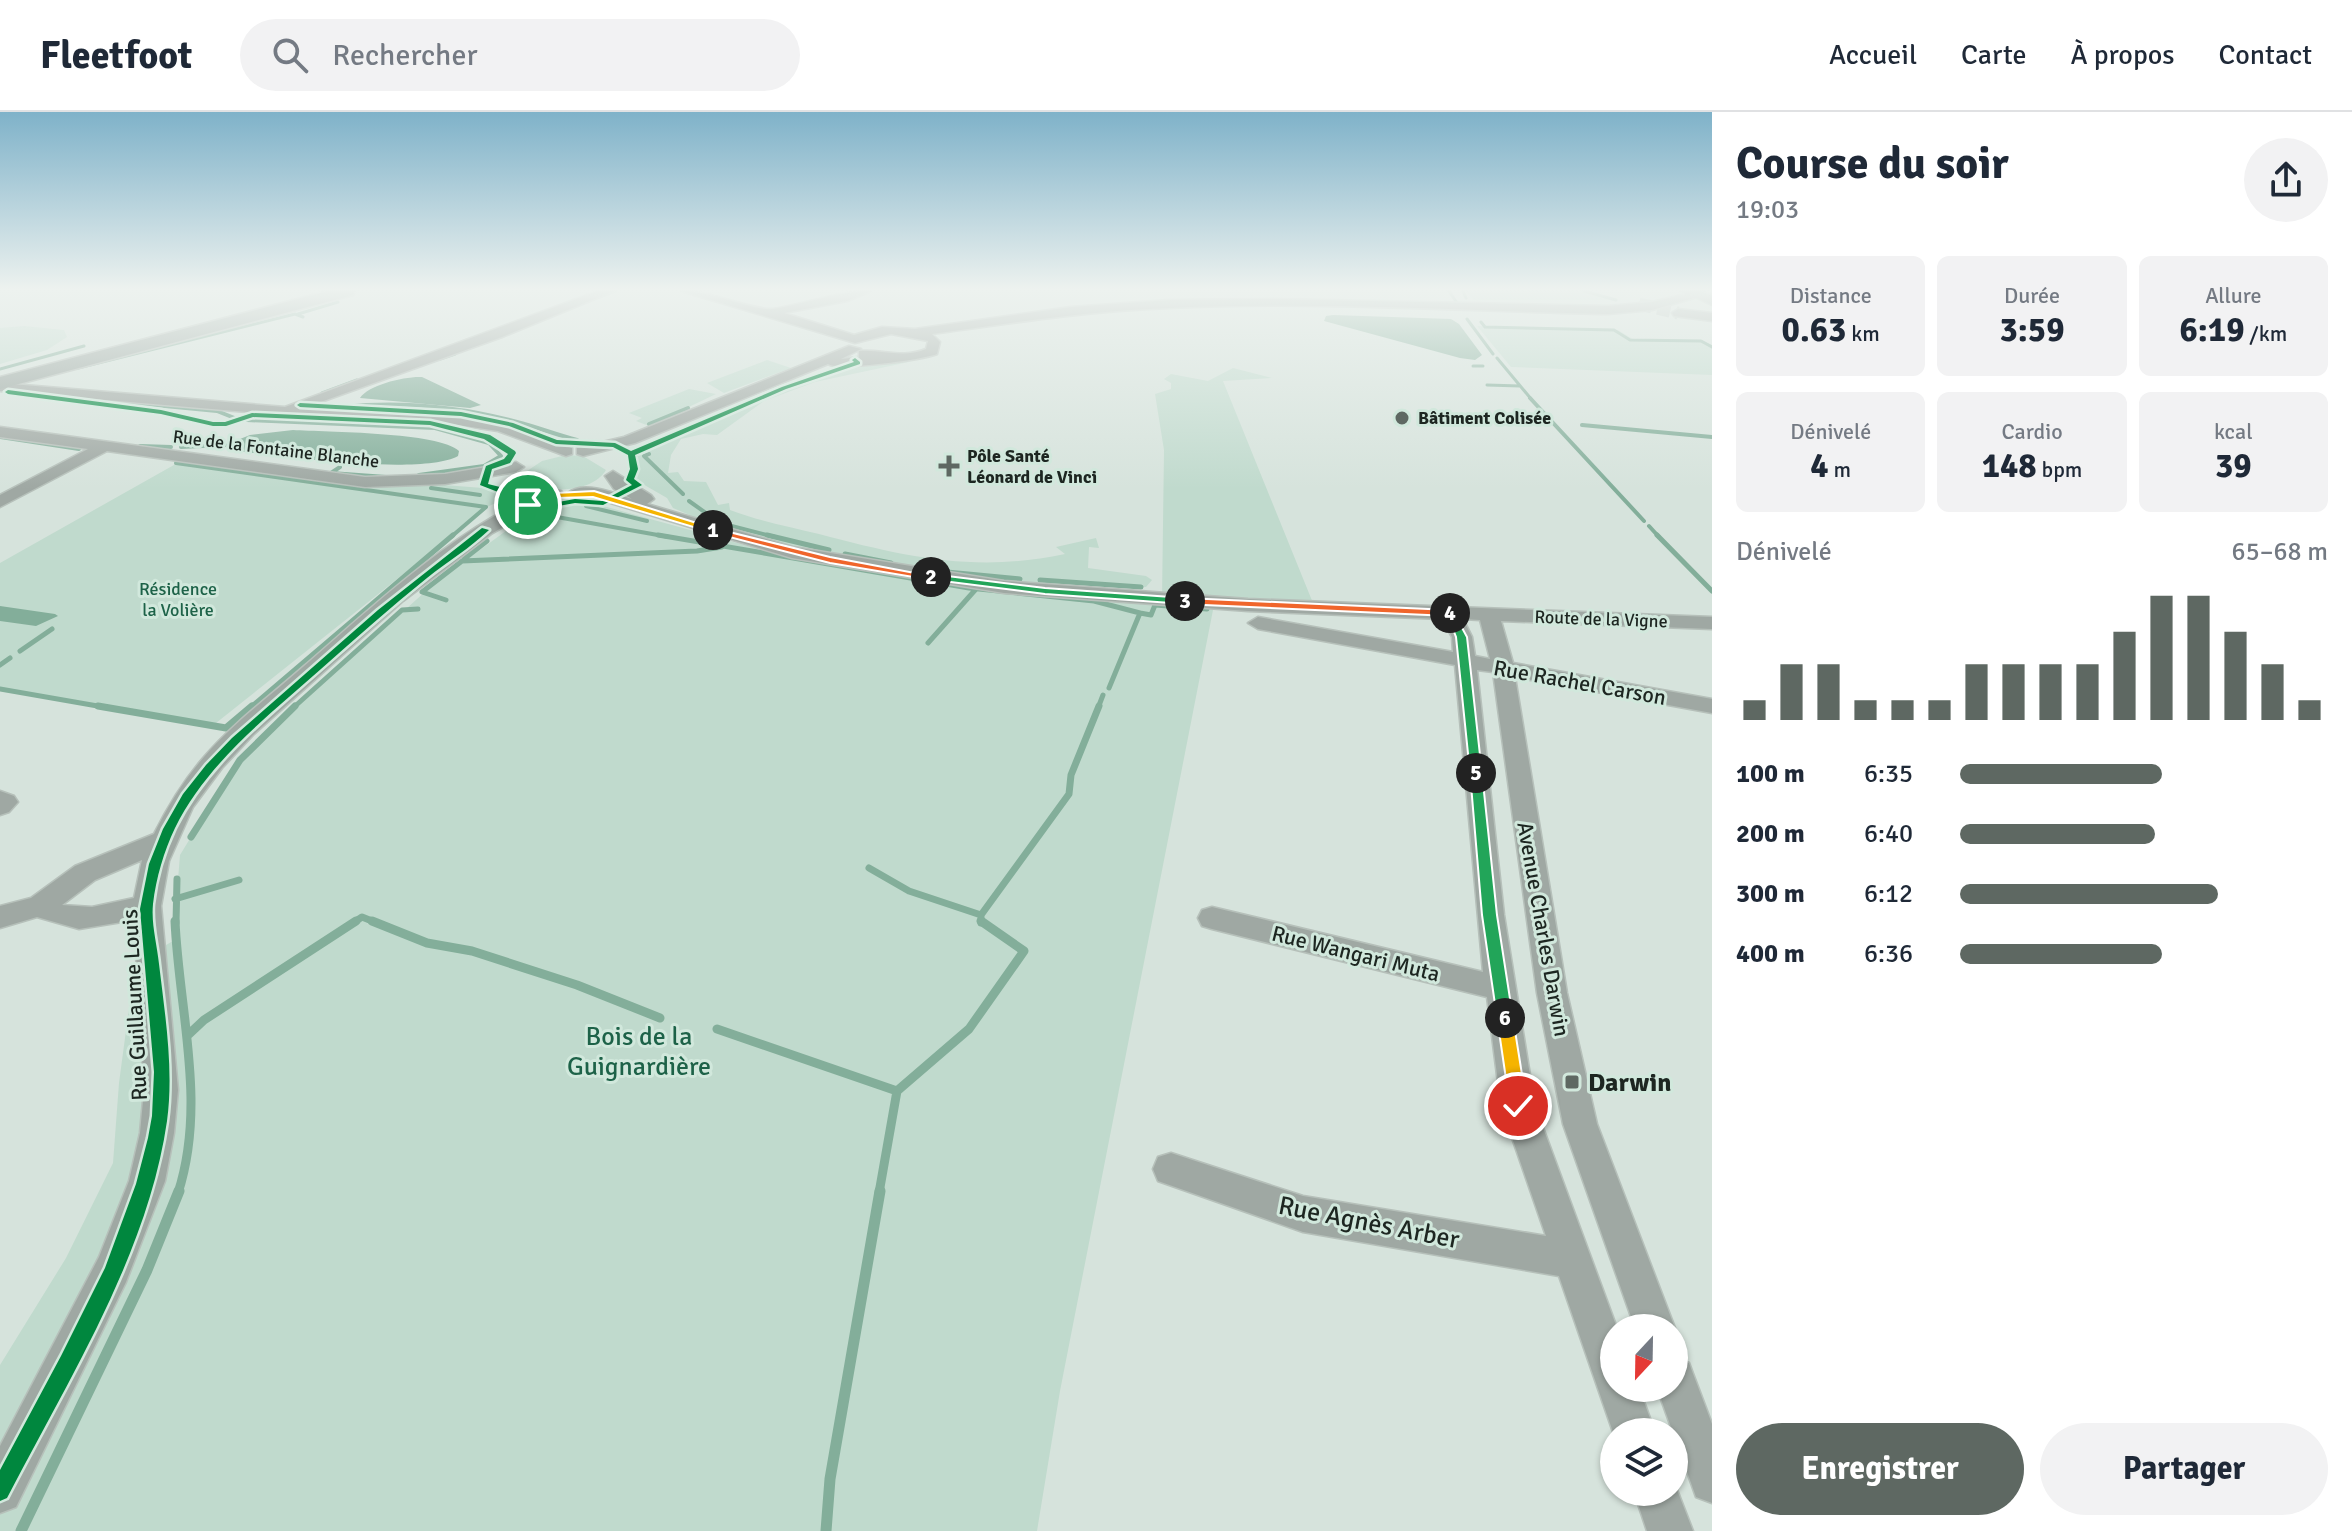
<!DOCTYPE html>
<html lang="fr">
<meta charset="utf-8">
<style>
body{margin:0;font-family:Signika,sans-serif;background:#f2f2f3;color:#1f2937;height:100vh;display:flex;flex-direction:column;font-size:30px;white-space:nowrap}
*{box-sizing:border-box;margin:0}
p{font-size:26px;color:#747a83}
.icon{flex:none;width:44px;height:44px;fill:none;stroke:currentColor;stroke-width:2;stroke-linecap:round;stroke-linejoin:round}
.map{position:relative;flex:1;overflow:hidden}
.drawer{display:flex;flex-direction:column;background:#fff;width:640px}
.drawer>*{flex:none}
.needle{width:52px;rotate:202deg}
.controls{position:absolute;left:1600px;top:1202px;display:grid;gap:16px}
.controls a{display:grid;place-items:center;width:88px;height:88px;border-radius:50%;background:#fff;box-shadow:0 2px 6px #0004;font-size:40px}
.pin{position:absolute;display:grid;place-items:center;width:68px;height:68px;color:#fff;margin:-34px;border:4px solid #fff;border-radius:50%;box-shadow:0 2px 8px #0007}
.km{position:absolute;width:40px;height:40px;margin:-20px;border-radius:50%;background:#222;color:#fff;font-size:22px;line-height:40px;text-align:center}
.round{display:grid;place-items:center;flex:none;width:84px;height:84px;border-radius:42px;background:#f2f2f3}
.summary{display:flex;align-items:center;justify-content:space-between;height:136px;padding:0 24px}
h1{font-size:44px;font-weight:700;line-height:60px}
.stats{display:grid;grid-template-columns:repeat(3,1fr);gap:12px;height:136px;padding:8px 24px}
.stats div{display:grid;align-content:center;border-radius:12px;background:#f2f2f3;text-align:center}
.stats b{font-size:34px;font-weight:700}
.stats small{font-size:22px;font-weight:400}
.stats p{font-size:22px}
.chart{height:224px;padding:16px 24px}
.chart p{display:flex;justify-content:space-between}
.chart svg{width:100%;height:144px;margin-top:8px;stroke:#5e6862;stroke-width:6}
.primary-button{display:flex;gap:16px;margin-top:auto;padding:16px 24px}
.primary-button a{flex:1;height:92px;border-radius:48px;background:#5e6862;color:#fff;font-size:32px;font-weight:700;line-height:92px;text-align:center}
.primary-button a+a{background:#f2f2f3;color:#1f2937}
ul{padding:0 24px;list-style:none;font-size:26px}
li{display:grid;grid-template-columns:128px 96px 1fr;align-items:center;height:60px}
li i{height:20px;border-radius:10px;background:#5e6862}
header{display:flex;align-items:center;gap:48px;box-sizing:border-box;height:112px;padding:0 40px;background:#fff;border-bottom:2px solid #e0e1e3}
header strong{font-size:38px}
nav{display:flex;gap:44px;margin-inline-start:auto;font-size:28px}
.search{width:560px;height:72px;background:#f2f2f3;display:flex;align-items:center;gap:20px;box-sizing:border-box;padding:0 28px;border-radius:44px;color:#747a83;font-size:30px}
main{display:flex;flex:1;min-height:0}
.map>svg:first-child{display:block}
.green{fill:#c0dacd}
.water{fill:#83ae9a}
.lines{fill:none;stroke-linecap:round;stroke-linejoin:round}
.stream-far5{stroke:#83ae9a;stroke-width:3}
.stream-far4{stroke:#83ae9a;stroke-width:4}
.stream-far3{stroke:#83ae9a;stroke-width:5}
.stream-far2{stroke:#83ae9a;stroke-width:7}
.stream-far1{stroke:#83ae9a;stroke-width:9}
.stream{stroke:#83ae9a;stroke-width:11}
.minor-tunnel{stroke:#b1bdb7;stroke-width:13;stroke-dasharray:13 6;stroke-linecap:butt}
.minor-casing{stroke:#b6c0ba;stroke-width:3}
.major-casing{stroke:#b6c0ba;stroke-width:3}
.highway-casing{stroke:#b6c0ba;stroke-width:3}
.minor{fill:#9fa8a3;fill-rule:evenodd}
.major{fill:#9faaa5;fill-rule:evenodd}
.highway{fill:#98a59f;fill-rule:evenodd}
.cycleway-casing{stroke:#d1e8dc;stroke-width:5}
.cycleway{fill:#00873e;fill-rule:evenodd}
.split-1{fill:#f5b400;stroke:#fff;stroke-width:2}
.split-2{fill:#f0652b;stroke:#fff;stroke-width:2}
.split-3{fill:#22a559;stroke:#fff;stroke-width:2}
.split-4{fill:#f0652b;stroke:#fff;stroke-width:2}
.split-5{fill:#22a559;stroke:#fff;stroke-width:2}
.split-6{fill:#22a559;stroke:#fff;stroke-width:2}
.split-7{fill:#f5b400;stroke:#fff;stroke-width:2}
.poi-dot{fill:#5e6862;stroke:#d1e8dc;stroke-width:3}
.labels{text-anchor:middle;stroke-width:6;stroke-linejoin:round;paint-order:stroke}
.far-poi-label{font-size:18px;font-weight:bold;fill:#1d2621;stroke:#d1e8dc;text-anchor:start}
.far-street-label{font-size:18px;fill:#1d2621;stroke:#d1e8dc}
.far-park-label{font-size:18px;fill:#1d6248;stroke:#d1e8dc}
.street-label{font-size:22px;fill:#1d2621;stroke:#d1e8dc}
.near-park-label{font-size:26px;fill:#1d6248;stroke:#d1e8dc}
.near-poi-label{font-size:26px;font-weight:bold;fill:#1d2621;stroke:#d1e8dc;text-anchor:start}
.near-street-label{font-size:26px;fill:#1d2621;stroke:#d1e8dc}
</style>
<header>
<strong>Fleetfoot</strong>
<div class="search"><svg class="icon" aria-label="search" viewBox="0 0 24 24"><circle cx="10" cy="10" r="6"/><path d="M15 15l6 6"/></svg>Rechercher</div>
<nav><a>Accueil</a><a>Carte</a><a>À propos</a><a>Contact</a></nav>
</header>
<main>
<div class="map">
<svg width="1712" height="1419" viewBox="0 0 1712 1419">
<rect width="100%" height="100%" fill="#d6e3dc"/>
<!-- green -->
<path class="green" d="M1466,179H1584L1614,188H1473Z
M24,214L64,218L67,225L47,238L0,252V216Z
M1477,214L1618,218L1633,227L1702,228L1712,233V263L1511,255Z
M767,248L791,256L724,281L707,271Z
M873,249L909,250L815,270L764,289L717,323L703,322L681,327L671,343L668,361L678,360L684,369L706,370L718,393L729,391L730,398C759,409 789,415 819,422C906,445 976,461 1065,442L1056,435L1096,426L1099,436L1089,435L1088,456L1146,464L1152,468L1146,475L1128,476L1002,469L823,441L747,423L699,407L673,396L667,386L634,367L638,354L635,344C711,309 790,265 873,249Z
M1233,256L1272,266L1223,269L1315,496L1213,498L1060,1279L1037,1419H0V1253L66,1146L113,1051L119,971L135,851L173,829L180,743L238,648L436,470L529,402L554,394L596,392L759,437L861,458L1045,479L1162,487L1164,338L1155,282L1171,277V271L1164,267L1171,262L1208,269Z
M689,277L716,282L649,314L636,309L642,306L629,301Z
M566,343L583,344L606,358C592,381 548,382 528,369L527,359L542,349Z
M181,349L356,374L444,373L483,376L498,382V390L489,394L211,615L0,577V451Z"/>
<!-- water -->
<path class="water" d="M1333,203L1451,207L1459,212L1482,243L1475,248L1460,246L1324,209L1326,204Z
M422,265L481,293L470,296L360,286C368,273 405,264 422,265Z
M293,318C325,320 440,320 459,339L458,344C422,364 276,344 230,338L225,333L250,323Z
M0,494L55,502L58,504L36,514L0,509Z"/>
<g class="lines">
<!-- stream-far5 -->
<path class="stream-far5" d="M1449,179L1457,191
M1463,179L1466,186
M1584,179L1616,188
M599,185L615,179
M298,202L338,190
M1467,207L1493,242
M1481,210L1485,215L1614,218L1630,228L1701,229L1712,235
M1497,246L1532,288
M440,247L455,242
M1473,254H1483
M78,256L295,202L303,205
M0,257L84,234
M1487,273L1520,274
M322,281L357,268
M102,288H106"/>
<!-- stream-far4 -->
<path class="stream-far4" d="M1530,286L1644,409
M102,288L217,299L237,307
M343,295C400,289 461,295 517,310C537,315 557,323 577,328
M247,308L435,316L489,331L501,344L484,354L419,363
M649,312L688,296
M1582,313L1712,325
M0,325L79,337
M140,334L171,335
M181,335L225,333
M649,342L644,344L683,382
M176,351L486,395L451,425
M340,355L331,361L386,365
M431,376L480,383
M689,389L720,411L775,425
M586,394L647,409
M540,402L669,425
M1649,414L1659,425"/>
<!-- stream-far3 -->
<path class="stream-far3" d="M658,423L969,476L1094,489L1140,501
M767,423L829,438
M1657,423L1712,479
M845,442L891,451
M464,447L487,429
M947,460L1020,467
M1040,468L1141,475
M446,488L422,480L462,449L697,439L722,435
M928,531L976,477
M20,539L52,517
M0,553L10,546
M1109,576L1140,501L1151,503L1155,493L1207,497
M0,577L109,596
M250,596L453,423
M293,596L402,498L418,497
M1098,596L1103,583"/>
<!-- stream-far2 -->
<path class="stream-far2" d="M98,594L226,616L252,594
M191,725L240,648L295,594
M869,756L909,779L981,803
M175,787L239,768
M176,811L177,767
M353,811L362,805L377,811
M981,811V803L1069,682L1071,663L1099,594"/>
<!-- stream-far1 -->
<path class="stream-far1" d="M175,809C179,900 207,991 178,1081
M372,809L427,831L472,839L577,873L660,906
M717,917L897,979
M188,923L204,908L356,809
M879,1081L897,979L969,917L1024,839L981,809"/>
<!-- stream -->
<path class="stream" d="M21,1419L147,1158L179,1079
M826,1419L830,1367L880,1079"/>
<!-- minor-tunnel -->
<path class="minor-tunnel" d="M1639,192L1678,201"/>
<defs>
<path id="minor" d="M598,179H614L502,225L304,296L444,301L506,312L572,336V342L566,344L498,319L444,311L282,303L0,279V271L285,295Z
M681,179C710,178 753,199 773,197C805,192 838,179 871,179L847,189L784,201L854,223L882,215L915,217L1071,195L1169,188L1276,187L1608,194L1652,190L1695,180L1701,184L1652,198L1608,202C1462,199 1315,189 1169,196C1089,199 1011,211 932,222L940,230L937,242C922,248 838,259 828,252L635,331L583,344L577,342V336L624,325L849,234L861,237L841,247L859,245V239C883,237 902,247 926,237L928,229L891,222L855,231Z
M1678,197L1712,201V209L1674,204L1672,201Z
M0,315L365,365L445,362L516,350L524,355L516,360L445,372L365,375L107,339L0,395V383L88,337L0,325Z
M613,359L651,383L654,387L647,392L793,435L1004,469L1248,487L1712,505V517L1501,509L1513,551L1712,587V601L1515,565L1567,881L1597,1012L1675,1216L1674,1218L1635,1216L1563,1012L1537,881L1493,560L1477,558L1504,803L1535,994L1617,1216H1614V1276H1639L1655,1320H1614V1323L1559,1164L1303,1120L1158,1069L1153,1057L1158,1045L1171,1041L1303,1084L1546,1124L1501,994L1487,885L1212,817L1202,814L1198,806L1202,798L1212,795L1483,860L1455,553L1258,517L1248,511L1258,505L1453,540L1452,525L1442,507L1248,499L1004,481L792,446L604,389L571,385L568,381C583,368 615,381 632,387L614,377L605,364ZM1463,507L1480,508L1490,547L1475,544L1472,525Z
M555,378L561,379L564,383L561,387L534,397L491,422L403,489L253,623L222,656L193,695L169,749L161,794L178,978L174,1021L165,1069L126,1170L16,1395L0,1401V1334L99,1145L129,1069L140,1021L144,978L134,808L79,817L37,805L0,816V794L31,786L75,754L154,722C168,694 183,669 204,645C232,612 270,584 303,555C367,500 474,398 555,378ZM142,748L134,786L92,795L62,793L95,768Z
M0,679L14,684L18,690L9,700L0,703Z
M1674,1245L1689,1251L1712,1312V1391L1696,1385L1657,1276H1674Z
M1674,1370L1693,1419H1647L1634,1380H1674Z"/>
<path id="major" d="M1682,179H1701L1712,184V193Z"/>
<path id="highway" d="M328,179H355L353,183L0,277V265Z
M1680,179H1697L1688,184Z"/>
</defs>
<!-- minor casing -->
<use href="#minor" class="minor-casing"/>
<!-- major casing -->
<use href="#major" class="major-casing"/>
<!-- highway casing -->
<use href="#highway" class="highway-casing"/>
<!-- minor -->
<use href="#minor" class="minor"/>
<!-- major -->
<use href="#major" class="major"/>
<!-- highway -->
<use href="#highway" class="highway"/>
<defs>
<path id="cycleway" d="M855,246L860,250V252L786,277L635,343L638,357L634,367L642,373L603,393L575,391L536,398L499,392L500,384L498,380L480,373L486,354L504,347L508,342L484,327L430,313L253,305L226,314H213L161,302L8,282L5,280L8,278L161,298L213,310H225L252,301L430,309L490,323L515,339L516,341L510,351L492,357L488,372L504,376L508,384L507,388L536,394L575,387L602,389L632,373L626,368L630,357L628,343L613,335L556,332L509,314L461,304L300,295L297,293L300,291L461,300L513,311L557,328L615,331L631,339L782,275L854,250L852,248Z
M482,416L489,418C470,436 447,450 427,466C391,495 356,526 321,557C268,604 207,651 175,716C164,739 156,766 153,792C151,812 157,832 159,852C165,903 174,957 167,1009C148,1142 68,1268 7,1386L0,1389V1358L61,1244L105,1156L136,1072L148,1026L152,1004L154,960L140,797L149,752L163,717L183,682L206,653L232,626L378,498Z"/>
</defs>
<!-- cycleway casing -->
<use href="#cycleway" class="cycleway-casing"/>
<!-- cycleway -->
<use href="#cycleway" class="cycleway"/>
</g>
<!-- sky -->
<linearGradient id="sky" x2="0" y2="1"><stop stop-color="#7fb2c9"/><stop offset="0.47" stop-color="#edf2ef"/><stop offset="1" stop-color="#edf2ef" stop-opacity="0"/></linearGradient>
<rect width="1712" height="377" fill="url(#sky)"/>
<!-- split-1 -->
<path class="split-1" d="M594,379L716,417L718,418L710,420L593,385L556,386L528,396L523,393L555,381Z"/>
<!-- split-2 -->
<path class="split-2" d="M713,416L830,445L936,465L931,468L830,451L710,420Z"/>
<!-- split-3 -->
<path class="split-3" d="M931,462L1045,476L1185,486L1190,489L1185,492L1045,482L927,467Z"/>
<!-- split-4 -->
<path class="split-4" d="M1185,486L1450,498L1455,501L1450,504L1182,492V487Z"/>
<!-- split-5 -->
<path class="split-5" d="M1446,499H1453L1467,525L1482,661L1476,665L1470,661L1456,525Z"/>
<!-- split-6 -->
<path class="split-6" d="M1476,657L1482,661L1497,803L1513,906L1505,913L1497,906L1482,803L1470,661Z"/>
<!-- split-7 -->
<path class="split-7" d="M1505,900L1513,906L1527,994L1518,1002L1510,994L1497,906Z"/>
<!-- markers -->
<g class="poi-dot">
<circle cx="1402" cy="306" r="8"/>
<path d="M945 342h8v8h8v8h-8v8h-8v-8h-8v-8h8z"/>
<rect x="1564" y="962" width="16" height="16" rx="4"/>
</g>
<g class="labels">
<!-- far-poi labels -->
<g class="far-poi-label">
<text x="1418" y="312">Bâtiment Colisée</text>
<text x="967" y="350">Pôle Santé<tspan x="967" dy="21">Léonard de Vinci</tspan></text>
</g>
<!-- far-street labels -->
<g class="far-street-label">
<text transform="translate(276 337) rotate(7)" y="6">Rue de la Fontaine Blanche</text>
<text transform="translate(1601 507) rotate(2)" y="6">Route de la Vigne</text>
</g>
<!-- far-park labels -->
<g class="far-park-label">
<text x="178" y="483">Résidence<tspan x="178" dy="21">la Volière</tspan></text>
</g>
<!-- street labels -->
<g class="street-label">
<text transform="translate(1580 570) rotate(10)" y="8">Rue Rachel Carson</text>
<text transform="translate(1544 817) rotate(80)" y="8">Avenue Charles Darwin</text>
<text transform="translate(1356 841) rotate(14)" y="8">Rue Wangari Muta</text>
<text transform="translate(134 893) rotate(-93)" y="8">Rue Guillaume Louis</text>
</g>
<!-- near-park labels -->
<g class="near-park-label">
<text x="639" y="933">Bois de la<tspan x="639" dy="30">Guignardière</tspan></text>
</g>
<!-- near-poi labels -->
<g class="near-poi-label">
<text x="1588" y="979">Darwin</text>
</g>
<!-- near-street labels -->
<g class="near-street-label">
<text transform="translate(1369 1110) rotate(11)" y="9">Rue Agnès Arber</text>
</g>
</g>
</svg>
<div class="controls">
<a><svg class="needle" viewBox="-14 -14 28 28"><path d="M0-13l5 13h-10z" fill="#e53935"/><path d="M0 13l5-13h-10z" fill="#747a83"/></svg></a>
<a><svg class="icon" aria-label="layers" viewBox="0 0 24 24"><path d="M12 4l9 5-9 5-9-5zM3 14l9 5 9-5"/></svg></a>
</div>
<div class="pin" style="left:528px;top:393px;background:#1e9e55"><svg class="icon" aria-label="arrive" viewBox="0 0 24 24"><path d="M6 21V4h12l-3 4 3 4H6"/></svg></div>
<div class="pin" style="left:1518px;top:994px;background:#d93025"><svg class="icon" aria-label="check" viewBox="0 0 24 24"><path d="M5 12l5 5 9-10"/></svg></div>
<b class="km" style="left:713px;top:418px">1</b>
<b class="km" style="left:931px;top:465px">2</b>
<b class="km" style="left:1185px;top:489px">3</b>
<b class="km" style="left:1450px;top:501px">4</b>
<b class="km" style="left:1476px;top:661px">5</b>
<b class="km" style="left:1505px;top:906px">6</b>
</div>
<section class="drawer">
<div class="summary"><div><h1>Course du soir</h1><p>19:03</p></div><a class="round"><svg class="icon" aria-label="share" viewBox="0 0 24 24"><path d="M12 15V3M7 8l5-5 5 5M5 13v7h14v-7"/></svg></a></div>
<div class="stats">
<div><p>Distance</p><b>0.63<small> km</small></b></div>
<div><p>Durée</p><b>3:59</b></div>
<div><p>Allure</p><b>6:19<small> /km</small></b></div>
</div>
<div class="stats">
<div><p>Dénivelé</p><b>4<small> m</small></b></div>
<div><p>Cardio</p><b>148<small> bpm</small></b></div>
<div><p>kcal</p><b>39</b></div>
</div>
<div class="chart"><p><span>Dénivelé</span>65–68 m</p>
<svg viewBox="0 0 160 44" preserveAspectRatio="none"><path d="M5 44V38M15 44V27M25 44V27M35 44V38M45 44V38M55 44V38M65 44V27M75 44V27M85 44V27M95 44V27M105 44V17M115 44V6M125 44V6M135 44V17M145 44V27M155 44V38"/></svg>
</div>
<ul>
<li><b>100 m</b>6:35<i style="width:55%"></i></li>
<li><b>200 m</b>6:40<i style="width:53%"></i></li>
<li><b>300 m</b>6:12<i style="width:70%"></i></li>
<li><b>400 m</b>6:36<i style="width:55%"></i></li>
</ul>
<div class="primary-button"><a>Enregistrer</a><a>Partager</a></div>
</section>
</main>
